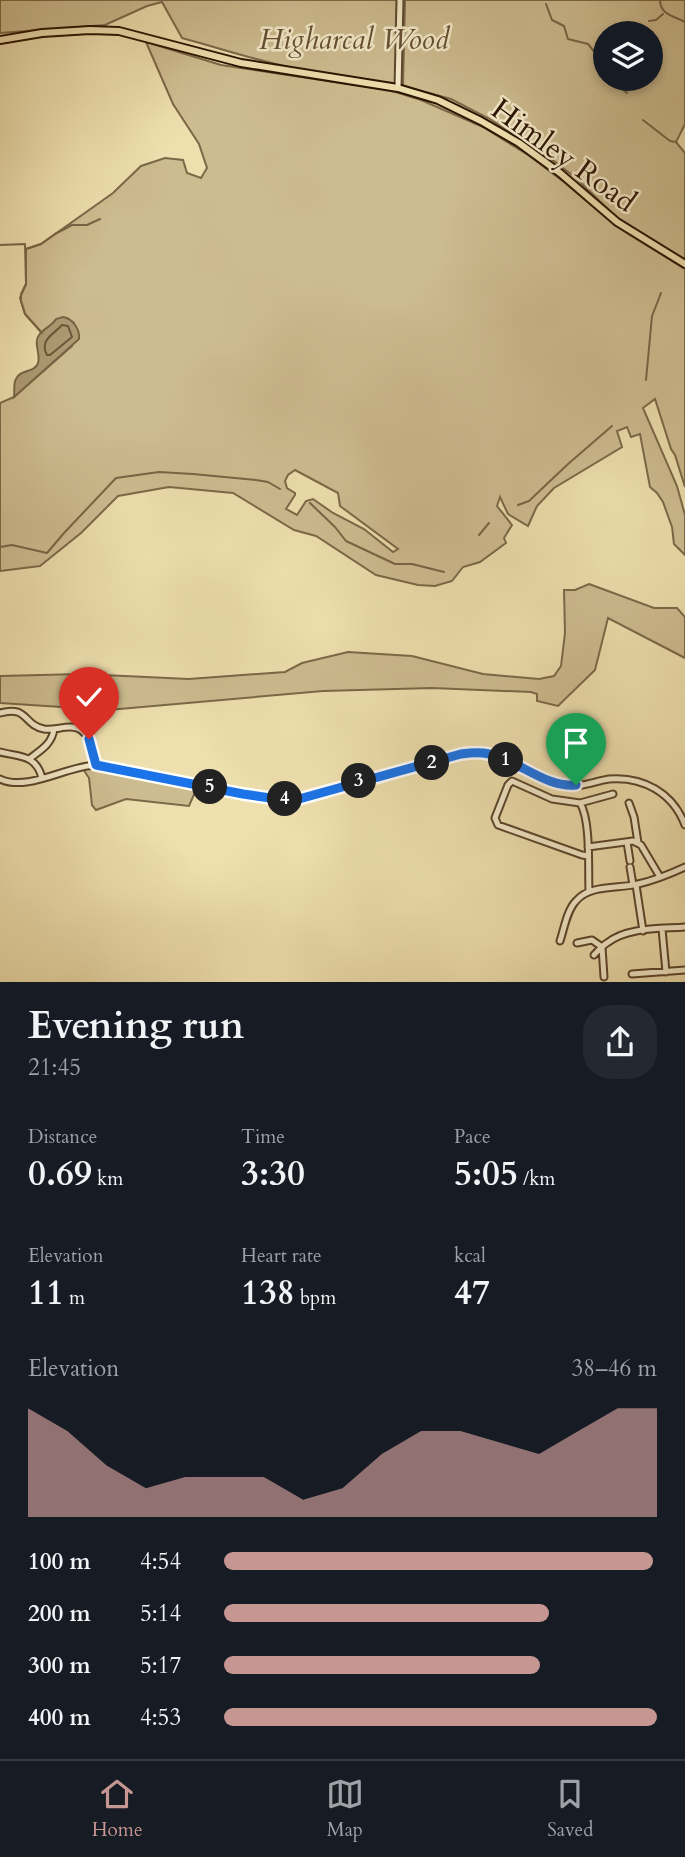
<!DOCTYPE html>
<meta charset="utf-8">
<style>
body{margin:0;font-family:Cardo,serif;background:#242831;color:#f1f3f6;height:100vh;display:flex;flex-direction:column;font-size:26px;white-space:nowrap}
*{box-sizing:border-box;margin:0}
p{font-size:23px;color:#9ea1a6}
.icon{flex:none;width:38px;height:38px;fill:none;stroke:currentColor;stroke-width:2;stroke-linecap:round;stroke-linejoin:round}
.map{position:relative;height:982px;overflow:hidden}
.side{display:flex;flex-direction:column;background:#171b24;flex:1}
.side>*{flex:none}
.tools{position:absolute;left:593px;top:21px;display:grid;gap:14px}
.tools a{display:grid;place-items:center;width:70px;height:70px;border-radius:50%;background:#171b24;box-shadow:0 4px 10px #0003;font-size:35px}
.pin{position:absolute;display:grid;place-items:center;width:60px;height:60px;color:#fff;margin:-72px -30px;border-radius:50% 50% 50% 0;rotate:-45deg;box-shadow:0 0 7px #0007}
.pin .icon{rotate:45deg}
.km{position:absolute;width:35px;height:35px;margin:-18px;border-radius:50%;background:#222;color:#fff;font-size:19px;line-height:35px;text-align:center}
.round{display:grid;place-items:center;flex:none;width:74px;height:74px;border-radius:28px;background:#242831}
.headline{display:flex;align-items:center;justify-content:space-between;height:119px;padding:0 28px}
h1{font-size:38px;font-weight:700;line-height:52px}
.figures{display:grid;grid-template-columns:repeat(3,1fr);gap:10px;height:119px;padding:7px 28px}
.figures div{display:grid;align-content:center}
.figures b{font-size:35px;font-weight:700}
.figures small{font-size:19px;font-weight:400}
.figures p{font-size:19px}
.chart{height:196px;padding:14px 28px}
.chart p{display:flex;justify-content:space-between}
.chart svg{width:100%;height:126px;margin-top:7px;fill:#c59692;opacity:.7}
ul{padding:0 28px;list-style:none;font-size:23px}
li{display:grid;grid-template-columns:112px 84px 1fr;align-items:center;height:52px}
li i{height:18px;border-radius:9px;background:#c59692}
.tabs{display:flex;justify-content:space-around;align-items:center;height:98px;border-top:2px solid #363941;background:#171b24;font-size:19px;color:#9ea1a6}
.tabs a{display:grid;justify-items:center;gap:4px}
.tabs .selected{color:#c59692}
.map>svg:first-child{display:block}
.green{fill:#cdbc90;stroke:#7c6848;stroke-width:2;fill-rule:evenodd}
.water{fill:#ac9a73;stroke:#786445;stroke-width:2}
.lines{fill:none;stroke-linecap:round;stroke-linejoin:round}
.shore{stroke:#6c563a;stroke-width:2}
.stream{stroke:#786445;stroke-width:2}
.minor-casing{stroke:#5c462c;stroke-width:9}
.major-casing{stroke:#2b1300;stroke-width:10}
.minor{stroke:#f4eaca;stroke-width:5}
.major{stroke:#eedfae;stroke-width:6}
.route-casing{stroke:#fff;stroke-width:14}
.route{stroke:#1a73e8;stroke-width:9}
.labels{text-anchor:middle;stroke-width:5;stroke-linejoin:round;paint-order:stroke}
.park-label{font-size:30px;font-style:italic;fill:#644e32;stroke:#f4eaca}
.street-label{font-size:30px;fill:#2b1300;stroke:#f4eaca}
</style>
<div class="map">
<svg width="685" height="982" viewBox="0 0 685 982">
<rect width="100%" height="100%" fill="#eedfae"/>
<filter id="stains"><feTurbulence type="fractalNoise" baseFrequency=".00286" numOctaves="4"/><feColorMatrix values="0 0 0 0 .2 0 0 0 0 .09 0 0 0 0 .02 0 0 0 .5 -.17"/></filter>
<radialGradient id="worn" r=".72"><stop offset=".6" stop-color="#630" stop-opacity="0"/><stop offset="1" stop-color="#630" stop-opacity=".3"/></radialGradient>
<!-- green -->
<path class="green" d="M0,0H397L396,84C362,79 327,74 293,68C255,60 219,48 182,38L162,2L147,6L105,25L0,33Z
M405,0H685V124L676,142L685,153V260L617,218L576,178L541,151L488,118L451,99L403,86ZM606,33H651V79H606Z
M146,42L221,65L389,90L421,100L483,127L528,155L564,182L602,214L629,234L685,269V487L675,455L671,449L655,399L643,408L677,486L685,515V555L674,544L672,527L663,502L657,493L650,487L640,434L631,437L627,427L617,431L622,447L554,488L537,506L528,526L508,514L500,497L497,506L512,525L504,538L506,543L480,562L463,567L452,581L435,586L418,585L376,575L316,536L294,530L233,493L169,487L118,496L81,533L40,566L0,571V403L14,397L72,346L74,323L67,318L54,323L42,333L25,314L20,298L26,284V249L41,244L113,193L141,166L165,158L183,160L187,173L201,178L207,168L199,144L173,104ZM295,470L338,493L340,506L398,549L393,552L364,529L333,513L313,499L306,501L297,515L286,509L295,495V493L287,488L285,481L288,475Z
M589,584L654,608H677L685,617V658L608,618L595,670L558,706L537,701V694L531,692L432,688L323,691L108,710L0,703V676L82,674L189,679L285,672L302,663L348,652L412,656L483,674L539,679L554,676L561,666L565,633L564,590H575Z
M99,768L196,790L189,806L126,799L96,810L92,805L89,778L83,769Z"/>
<!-- water -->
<path class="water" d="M63,317C73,319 80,329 79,339L14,397C15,391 13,384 16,379C20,369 35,373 38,363C41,354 33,343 39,335C44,328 52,326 56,319Z"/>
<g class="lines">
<!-- shore -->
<path class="shore" d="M62,325L68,326L72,337L50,355H47C39,340 53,335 62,325Z"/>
<!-- stream -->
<path class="stream" d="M660,0C660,15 674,16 685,22
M546,4L552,20L564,26L568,39L588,44L597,55L606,59
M649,21L656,20L663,14
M618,79L620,87L627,93
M643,120L670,141L676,142
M0,245L25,244L26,284L21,294V301L25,314L42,333
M26,249L41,244L55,234L72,225H87L100,219
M646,380L652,316L661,293
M310,503L335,527L346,541L395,564H412L444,572
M518,505L529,501L568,464L612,426
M479,535L489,523
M0,547L12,545L47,553L64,533L116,478L159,472L193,474L256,480L268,482L280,489"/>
<defs>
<path id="minor" d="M398,88L400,0
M0,713C28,705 23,725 44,729C56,731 70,723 81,730C92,738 93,753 96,765
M0,752C19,757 36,754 42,778
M29,759C41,750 52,744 54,729
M0,779C28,792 66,766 96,765L243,794L277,799H298L461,754C468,753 476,752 482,752C513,756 537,781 567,785C581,788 595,781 609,779C643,776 673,793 685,825
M580,803L613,794
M629,803L634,817L638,843
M627,842L630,861
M588,847L633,841L641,845L660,877
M588,856L582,855L498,825L495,818L508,785L512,781L552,799L580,803C591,820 588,869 589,891
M630,867L633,885
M636,885L643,931
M662,929L666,972
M560,941C564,929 567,910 576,901C590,884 619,889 638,884C655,880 670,874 685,867
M577,943L592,940L602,947L604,977
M594,955C598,951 602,946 607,943C627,927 660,929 685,927
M632,974L685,970"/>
<path id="major" d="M0,40L42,33L90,30L119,31L241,63L398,88L438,100L481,121L519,143L560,173L617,222L685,264"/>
</defs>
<!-- minor casing -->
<use href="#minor" class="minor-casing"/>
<!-- major casing -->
<use href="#major" class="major-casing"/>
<!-- minor -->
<use href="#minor" class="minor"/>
<!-- major -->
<use href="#major" class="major"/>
</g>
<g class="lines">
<defs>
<path id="route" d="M89,739L96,765L243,794L277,799H299L461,754C468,753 476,752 483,753C516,757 543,788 576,785"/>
</defs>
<!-- route casing -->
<use href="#route" class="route-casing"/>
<!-- route -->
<use href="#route" class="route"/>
</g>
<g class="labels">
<!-- park labels -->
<g class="park-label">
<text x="354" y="49">Higharcal Wood</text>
</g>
<!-- street labels -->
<g class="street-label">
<text transform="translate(564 155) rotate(36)" y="10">Himley Road</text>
</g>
</g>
<rect width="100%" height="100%" filter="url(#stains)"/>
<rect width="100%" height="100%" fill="url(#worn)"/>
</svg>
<div class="tools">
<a><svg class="icon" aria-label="layers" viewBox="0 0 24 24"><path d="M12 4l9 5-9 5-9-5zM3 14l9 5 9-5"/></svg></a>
</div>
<div class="pin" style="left:576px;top:785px;background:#1e9e55"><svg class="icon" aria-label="arrive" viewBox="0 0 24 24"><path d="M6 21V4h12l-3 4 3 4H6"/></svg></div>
<div class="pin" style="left:89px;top:739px;background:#d93025"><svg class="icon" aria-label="check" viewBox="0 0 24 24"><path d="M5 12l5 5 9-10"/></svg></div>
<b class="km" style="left:506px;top:760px">1</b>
<b class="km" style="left:432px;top:763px">2</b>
<b class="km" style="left:359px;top:781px">3</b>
<b class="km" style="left:285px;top:799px">4</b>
<b class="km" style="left:210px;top:787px">5</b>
</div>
<section class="side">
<div class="headline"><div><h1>Evening run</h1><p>21:45</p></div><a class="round"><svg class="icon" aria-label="share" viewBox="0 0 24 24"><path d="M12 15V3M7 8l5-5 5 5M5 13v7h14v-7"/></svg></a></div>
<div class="figures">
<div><p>Distance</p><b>0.69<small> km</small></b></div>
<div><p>Time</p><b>3:30</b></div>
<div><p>Pace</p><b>5:05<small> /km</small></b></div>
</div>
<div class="figures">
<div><p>Elevation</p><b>11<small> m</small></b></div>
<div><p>Heart rate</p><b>138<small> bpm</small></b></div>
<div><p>kcal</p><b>47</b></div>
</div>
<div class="chart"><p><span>Elevation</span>38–46 m</p>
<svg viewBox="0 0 160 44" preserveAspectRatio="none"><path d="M0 44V6L10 14L20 26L30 34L40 30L50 30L60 30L70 38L80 34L90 22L100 14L110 14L120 18L130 22L140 14L150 6L160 6V44z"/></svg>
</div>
<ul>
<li><b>100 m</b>4:54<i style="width:99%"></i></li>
<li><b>200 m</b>5:14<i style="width:75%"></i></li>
<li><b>300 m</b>5:17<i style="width:73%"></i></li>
<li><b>400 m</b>4:53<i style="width:100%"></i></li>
</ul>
</section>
<nav class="tabs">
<a class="selected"><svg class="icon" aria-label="home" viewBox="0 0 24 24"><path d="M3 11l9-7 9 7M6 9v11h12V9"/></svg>Home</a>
<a><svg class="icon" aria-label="map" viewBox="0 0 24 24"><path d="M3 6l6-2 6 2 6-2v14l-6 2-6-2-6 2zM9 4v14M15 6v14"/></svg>Map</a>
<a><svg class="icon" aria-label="saved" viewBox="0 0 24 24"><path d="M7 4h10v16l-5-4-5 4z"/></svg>Saved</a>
</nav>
